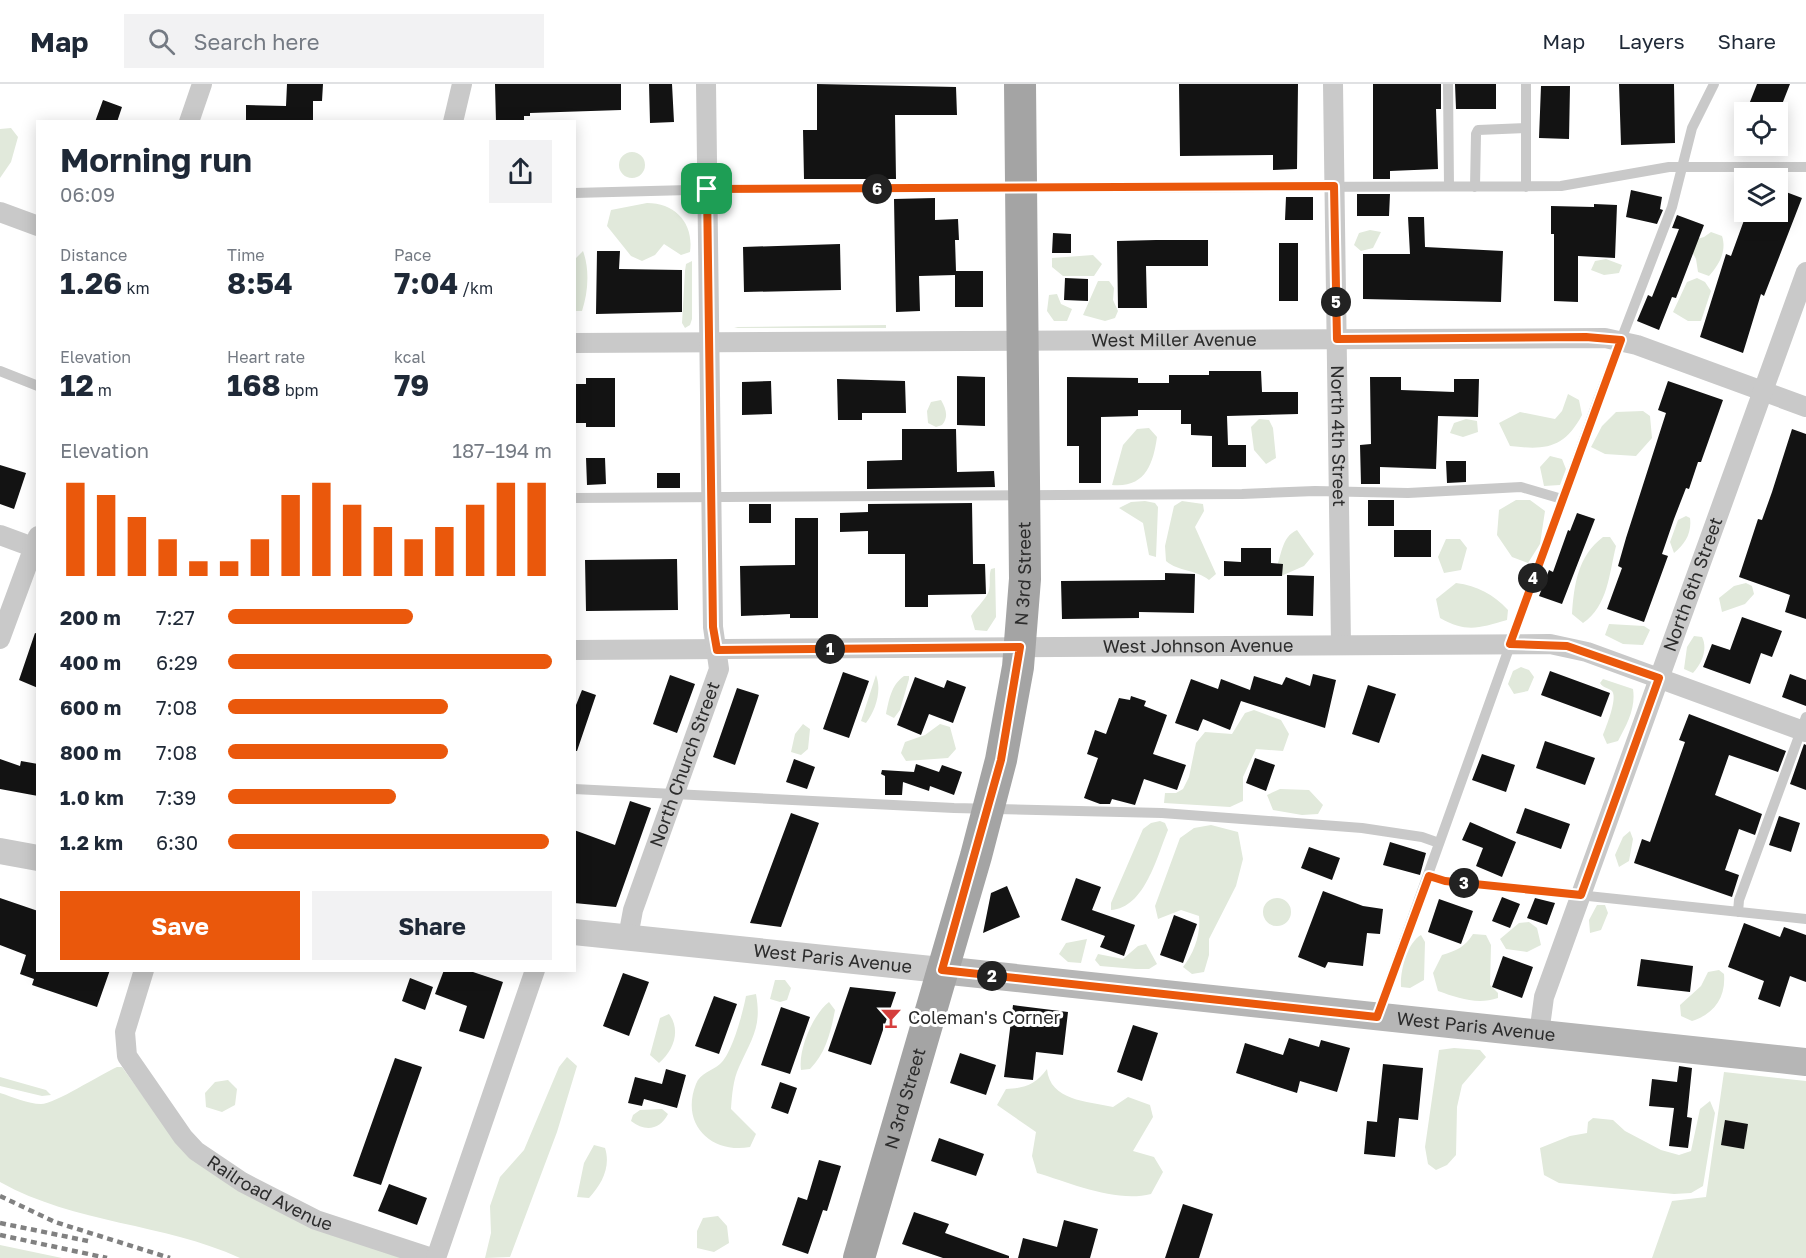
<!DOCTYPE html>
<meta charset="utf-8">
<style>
body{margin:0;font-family:"Golos Text",sans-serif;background:#f2f2f3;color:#1f2937;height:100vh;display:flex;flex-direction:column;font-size:22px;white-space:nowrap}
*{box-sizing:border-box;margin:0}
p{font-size:20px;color:#747a83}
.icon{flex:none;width:33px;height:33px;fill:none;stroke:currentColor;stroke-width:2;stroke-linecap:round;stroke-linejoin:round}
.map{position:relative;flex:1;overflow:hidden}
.panel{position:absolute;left:36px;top:36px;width:540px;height:852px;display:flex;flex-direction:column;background:#fff;border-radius:0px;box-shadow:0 3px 15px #0003}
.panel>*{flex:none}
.buttons{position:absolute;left:1734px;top:18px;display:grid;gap:12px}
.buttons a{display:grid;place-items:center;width:54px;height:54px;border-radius:0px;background:#fff;box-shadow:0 3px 15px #0003;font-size:30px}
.pin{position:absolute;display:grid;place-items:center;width:51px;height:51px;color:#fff;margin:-26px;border-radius:12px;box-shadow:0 3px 9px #0006}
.km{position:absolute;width:30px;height:30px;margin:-15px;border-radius:50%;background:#222;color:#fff;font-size:16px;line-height:30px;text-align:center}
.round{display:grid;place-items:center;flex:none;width:63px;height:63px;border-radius:0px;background:#f2f2f3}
.head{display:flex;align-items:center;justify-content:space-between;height:102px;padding:0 24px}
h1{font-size:33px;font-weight:700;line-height:45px}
.stats{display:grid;grid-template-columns:repeat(3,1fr);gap:9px;height:102px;padding:6px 24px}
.stats div{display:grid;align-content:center}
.stats b{font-size:30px;font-weight:700}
.stats small{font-size:16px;font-weight:400}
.stats p{font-size:16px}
.chart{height:168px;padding:12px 24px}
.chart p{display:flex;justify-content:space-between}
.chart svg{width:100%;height:108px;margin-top:6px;stroke:#ea580c;stroke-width:6}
.cta{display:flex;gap:12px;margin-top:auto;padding:12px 24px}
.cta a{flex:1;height:69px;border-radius:0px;background:#ea580c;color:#fff;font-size:24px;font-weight:700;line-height:69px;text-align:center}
.cta a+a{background:#f2f2f3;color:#1f2937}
ul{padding:0 24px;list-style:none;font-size:20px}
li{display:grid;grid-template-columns:96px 72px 1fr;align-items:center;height:45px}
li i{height:15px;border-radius:8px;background:#ea580c}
header{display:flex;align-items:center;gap:36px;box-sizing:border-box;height:84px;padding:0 30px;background:#fff;border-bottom:2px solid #e0e1e3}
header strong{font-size:28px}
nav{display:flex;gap:33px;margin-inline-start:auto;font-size:21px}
.search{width:420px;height:54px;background:#f2f2f3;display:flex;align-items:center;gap:15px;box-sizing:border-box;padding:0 21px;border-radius:0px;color:#747a83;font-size:22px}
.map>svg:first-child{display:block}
.green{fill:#e1e9db}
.building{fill:#131313}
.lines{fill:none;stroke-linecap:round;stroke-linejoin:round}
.service{stroke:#c9c9c9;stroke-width:10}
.minor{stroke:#c9c9c9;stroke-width:20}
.tertiary{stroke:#c9c9c9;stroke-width:26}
.secondary{stroke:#b6b6b6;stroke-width:28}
.primary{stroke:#a4a4a4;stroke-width:32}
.rail{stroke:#818181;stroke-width:4.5;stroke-dasharray:6 4.5;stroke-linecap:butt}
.route-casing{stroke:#fff;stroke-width:12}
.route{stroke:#ea580c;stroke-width:8}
.labels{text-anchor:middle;stroke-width:6;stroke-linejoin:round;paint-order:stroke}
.street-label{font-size:18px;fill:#2c2c2c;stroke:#fff}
.poi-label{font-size:18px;fill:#2c2c2c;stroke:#fff;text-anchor:start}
</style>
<header>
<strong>Map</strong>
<div class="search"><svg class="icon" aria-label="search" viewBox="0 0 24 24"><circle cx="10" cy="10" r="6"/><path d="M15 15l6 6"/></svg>Search here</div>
<nav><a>Map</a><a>Layers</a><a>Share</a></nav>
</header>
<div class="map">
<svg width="1806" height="1174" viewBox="0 0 1806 1174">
<rect width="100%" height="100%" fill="#fff"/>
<!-- green -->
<path class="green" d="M11,44L18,53L11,78L0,94V45Z
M619 81a13 13 0 1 1 26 0a13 13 0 1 1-26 0Z
M647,119C676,119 694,140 690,168L681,171L664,160L655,171L642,177L631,172L607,142L611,126Z
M1370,146L1381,148L1373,164L1361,167L1354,161L1359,149Z
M1711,148L1722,152C1727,167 1719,181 1709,192L1698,188L1696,175L1687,158L1704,153Z
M583,167C590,186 588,209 582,227H575V175Z
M1093,171L1102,180L1094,192H1063L1052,183V174Z
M1606,175L1622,181L1619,189L1604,191L1591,186L1595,177Z
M692,177V235L690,241L685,244L682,239L685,187L686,180Z
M1697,194L1705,198L1711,207L1701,237H1688L1673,228L1687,198Z
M1098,197H1109L1114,204L1113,216L1118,227L1115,234L1105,237L1083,231Z
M1057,210L1061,220L1072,225L1067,237H1054L1047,227L1049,211Z
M886,241V244H734L738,243Z
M1568,310L1579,316L1582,331C1564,365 1545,366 1510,362L1499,339L1520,328L1555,335L1562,327Z
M941,316C946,325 949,333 942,341L936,343L928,339L927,327L931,318Z
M1643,327L1650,332L1652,354L1636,372L1605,370L1591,363L1602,342L1616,328Z
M1259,335L1269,336L1273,344L1276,374L1266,380L1254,366L1251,343Z
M1466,335L1477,337L1478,348L1463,353L1450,349L1454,339Z
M1149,344L1157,353C1153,381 1145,404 1112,401L1123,361L1137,345Z
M1550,372L1562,375L1566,385L1560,401L1544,402L1540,383Z
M1516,416H1530L1545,427L1540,460L1528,479L1512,473L1497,451L1499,426Z
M1145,417L1155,419L1158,423L1156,473L1149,471L1143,439L1119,424L1131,418Z
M1182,417L1203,420L1204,427L1195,443L1216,490L1209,496C1195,485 1179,488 1166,477L1165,462L1174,422Z
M1686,432L1690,434C1692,449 1685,460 1674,469L1670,458L1678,436Z
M1297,446L1314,470L1304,482L1281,492L1275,487C1282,472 1281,453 1297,446Z
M1603,453H1610L1616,462C1609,490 1608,522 1583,539L1572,530C1574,500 1578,472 1603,453Z
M1446,455H1460L1467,464L1461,486L1444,489L1438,473Z
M995,484L996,533L987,547L975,546L971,532C976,524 983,518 987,511C992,503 988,494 991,485Z
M1456,499C1478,502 1493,510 1508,526L1507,536C1479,544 1467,549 1440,534L1436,515Z
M1746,499L1752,502L1754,510L1745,520L1722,528L1719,514L1734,502Z
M1609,540L1644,542L1650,546L1643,561L1623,560L1605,551Z
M1694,552L1702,553C1708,565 1702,579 1693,589L1684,585L1687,563Z
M1521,583L1529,586L1534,593L1528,607L1514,610L1508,600L1513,587Z
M876,591C882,606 876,626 866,639L861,637Z
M904,592H909V595L900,626L894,634L886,630C889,616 891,601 904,592Z
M1603,595L1633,605C1636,624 1627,640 1618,657L1607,660L1603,651C1606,643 1618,614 1612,607C1609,604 1603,604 1600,599Z
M1254,626L1281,636L1289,650L1283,667L1256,665L1243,693V717L1230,723L1164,719L1165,709H1176L1183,705L1189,693L1196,659L1205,648L1232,650L1245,629Z
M803,640L810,645L808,665L801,671L791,668L795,650Z
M940,640L950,643L956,665L948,674L906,677L901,669L905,658L925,651Z
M1280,705L1309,706L1323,721L1318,730L1302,731L1273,726L1267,711Z
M1160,737L1165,739L1168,746C1157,772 1145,824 1111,826V819L1143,745L1151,739Z
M1211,741L1238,748L1243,775L1236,802L1209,855V871L1204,888L1192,890L1183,883C1194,869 1201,850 1199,832L1181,826L1158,835L1155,822L1180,754L1194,744Z
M1630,747L1633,755L1629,777L1619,783L1615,771L1623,753Z
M1263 828a14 14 0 1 1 28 0a14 14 0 1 1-28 0Z
M1597,821H1605L1608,829L1601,846L1590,849L1589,836Z
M1529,838L1537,844L1541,861L1527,868L1506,865L1500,855L1519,839Z
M1473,850L1486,851L1491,861L1490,901L1498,909V914C1477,921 1458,914 1438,907L1433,889L1442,871C1456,867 1465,863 1473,850Z
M1421,851L1425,858L1424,896L1410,904L1401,903C1400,887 1407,859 1421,851Z
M1087,855L1081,879L1068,878L1059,870L1066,859Z
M1146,860L1157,880L1149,885H1136L1100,882L1095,876L1098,870L1123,875L1138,862Z
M1719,886L1724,890C1726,914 1714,930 1692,937L1681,932L1680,921L1701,902L1708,888Z
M775,896H785L791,904L787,916L780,918L770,915Z
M756,910C762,943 752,954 739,983C733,996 732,1011 731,1025L756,1050L750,1063C711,1070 680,1040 696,1000C700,989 712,987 720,980C732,970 743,928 746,912Z
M829,918L835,926C831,947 826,969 810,985L801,986C798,966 813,930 829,918Z
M669,930C681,946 674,966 659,979L650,971L660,934Z
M1454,964L1480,966L1486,973L1462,1001L1457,1023L1456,1071L1447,1081L1436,1086L1428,1080L1425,1063L1439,966Z
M567,973L577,982L557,1048L510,1173L485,1174L491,1149L490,1122L500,1093L524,1066L559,983Z
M117,983H122L167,1045L181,1058L411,1174H240C164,1139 75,1140 0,1098V1009C13,1013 28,1020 41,1020C55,1020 99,991 117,983Z
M1047,985C1050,1017 1087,1017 1113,1023L1128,1013L1150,1021L1153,1033L1133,1067L1154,1073L1163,1088L1151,1110C1116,1119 1071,1099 1037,1089L1032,1072L1036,1048L997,1021L1006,1005C1025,1004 1035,1001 1047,985Z
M1724,988L1806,997V1174H1652L1672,1117L1706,1113Z
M0,993L46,1006L51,1011L42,1012L0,1002Z
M228,996L237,1005L235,1021L222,1028L206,1023L205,1009L215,998Z
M1710,1017L1715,1029L1703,1102L1691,1109L1674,1110L1559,1099L1544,1091L1540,1064L1570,1052L1587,1049L1588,1038L1593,1034L1613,1036L1625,1047L1661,1066L1679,1071L1691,1067L1700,1025Z
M662,1025L668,1030C660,1046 645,1048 631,1037L633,1031L640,1026Z
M594,1061L605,1064C611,1083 602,1100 589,1114L577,1113L584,1079Z
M718,1132L727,1142L729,1159L714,1168L697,1164V1147L703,1134Z
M0,1161L62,1174H0Z"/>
<!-- building -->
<path class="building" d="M287,0H323L322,17H313V38H246V21L286,22Z
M495,0H621V26L530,29V32H524V38H496Z
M649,0H672L674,38L650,39Z
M817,0L956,3L957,31H895L896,95H804L803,46H817Z
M1179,0H1298L1297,85L1273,86V71L1180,72Z
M1373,0H1441V25H1436L1438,85L1390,87V95H1373Z
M1455,0H1496V25H1456Z
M1619,0H1674L1675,59L1621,61Z
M1757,0H1790L1779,28H1746Z
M1541,2H1570L1569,55L1539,54Z
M103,16L122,23L117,38H95Z
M1778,105L1802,114L1764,212L1761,210L1743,269L1700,253L1726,170L1731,172L1747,128H1778Z
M1631,106L1662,113L1660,125L1663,126L1657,140L1626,133Z
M1357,110H1390L1389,132H1357Z
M1286,113H1313V136H1285Z
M935,114V136L958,135L959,156H955L956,187H983V223H955V191L919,192L920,227L896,228L894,115Z
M1594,120L1617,121L1615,174L1578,172V218L1554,217V150H1551V122L1594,123Z
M1677,131L1704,141L1676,214L1672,213L1659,246L1637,237L1648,211L1652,213L1679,145L1672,144Z
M1408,133H1424L1425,163L1503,167L1501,218L1363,215V170H1410Z
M1053,149L1071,150V169H1052Z
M1156,156H1208V182H1146L1147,224H1118L1117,157Z
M1279,159H1298V217H1279Z
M840,160L841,206L744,208L743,163Z
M597,167H620L619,185L682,186V228L596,230Z
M1065,194L1088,195V217L1064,216Z
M1209,287H1261L1262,308H1298V330L1227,332L1228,361H1246V383H1212V352L1191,351V340H1181V326H1138V332L1101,333V399H1079V362H1067V293L1138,294V299H1169V291H1209Z
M957,292L985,293V342L957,341Z
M1370,293H1401V306L1454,308V295H1479L1478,333L1438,332L1436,385L1380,383V400H1361L1360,361L1371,360Z
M586,294H615V343H586V339H574V300H586Z
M837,295L905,297L906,329H862V336H838Z
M771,297L772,330L742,331V298Z
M1668,297L1723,316L1701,378H1698L1689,405L1686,404L1674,435L1662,470L1668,472L1644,538L1607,525L1622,484L1618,482L1626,454L1666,329L1658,326Z
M902,345H956L957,388L994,387L995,403L867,405V377L902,376Z
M1792,345L1806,350V535L1785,528L1790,511L1739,493L1758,435L1762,436L1772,408Z
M586,374H605L606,400L587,401Z
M1446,377H1466V398L1447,399Z
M0,381L26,389L14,425L0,420Z
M657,389H680V404H657Z
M1368,416H1394V442H1368Z
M972,419L973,480H985L986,510L928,511V523H905V470H868V447L840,448V429L868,428V420Z
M749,420H771V439H749Z
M1577,429L1595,435L1562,520L1539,512L1549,486L1553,488L1568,446L1570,447Z
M795,434H818V534H790V530L741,532L740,482L795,481Z
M1394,446H1431V473H1394Z
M1241,464H1271V479L1283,480L1282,492H1224V477L1241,478Z
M677,475L678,526L586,527L585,476Z
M1165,489L1195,490L1194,529L1139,528V534L1062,535L1061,497L1165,496Z
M1287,491L1314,492L1313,532L1287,531Z
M1742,533L1782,547L1772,573L1761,569L1750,600L1703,583L1712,560L1730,566Z
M35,549L38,550V604L19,596Z
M1550,587L1610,609L1601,633L1541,611Z
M843,588L869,597L849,654L823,645Z
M1313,590L1336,596L1325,644L1241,617L1230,646L1203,635L1198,647L1175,639L1191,595L1218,605L1221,595L1250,606L1254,592L1282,601L1286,593L1310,602Z
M1790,590L1806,596V622L1782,613Z
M670,591L695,600L677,649L653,640Z
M915,593L944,604L947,596L966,603L953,639L929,630L921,651L897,641Z
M1368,601L1396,610L1379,659L1352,650Z
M737,604L759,611L735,681L713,673Z
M582,606L596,611L577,667H574V626Z
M1131,612L1146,617L1144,622L1167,631L1153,670L1186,681L1177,706L1144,695L1135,721L1112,715L1110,720H1100L1084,714L1098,674L1087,670L1095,646L1106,650L1119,614L1130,616Z
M1689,630L1786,667L1778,688L1729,671L1715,711L1762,730L1755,751L1739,745L1725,786L1739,791L1732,813L1634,779L1642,755L1650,758L1685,658L1679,656Z
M1545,657L1595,674L1585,701L1536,684Z
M1804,660L1806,661V706L1790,700Z
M1482,670L1515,681L1506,708L1472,696Z
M1255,674L1275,681L1266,707L1246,699Z
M0,675L20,682L21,677L38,680V712L0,705Z
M794,675L815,683L807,705L786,698Z
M916,680L939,688L942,681L962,688L954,711L930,702L929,707L903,698L902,711H885V692L881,690L882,686L914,688Z
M630,717L651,724L616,823L574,819V746L615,761Z
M1525,724L1570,740L1561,765L1516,749Z
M791,729L819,739L781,843L750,839Z
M1779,732L1800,739L1791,768L1769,761Z
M1470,738L1516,758L1502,793L1476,782L1483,764L1462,756Z
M1390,758L1426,769L1420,791L1383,781Z
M1309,763L1340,774L1332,796L1301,784Z
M1076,794L1101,803L1092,826L1135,841L1124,872L1100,863L1105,852L1061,836Z
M1007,802L1020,833L983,849L991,809Z
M1323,807L1363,822L1383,825L1380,850L1367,849L1363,882L1328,878L1325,884L1298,873Z
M1502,813L1520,820L1510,844L1492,837Z
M0,814L38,827V886H110L97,923L32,901L34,895L20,890L26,871L0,861Z
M1535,814L1555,819L1547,841L1527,834Z
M1439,815L1473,827L1461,860L1428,848Z
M1174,831L1197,840L1183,879L1160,871Z
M1744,839L1780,853L1784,843L1806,851V898L1790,892L1780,923L1758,915L1764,897L1728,883Z
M1503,872L1533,883L1522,914L1492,903Z
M1641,875L1693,882L1690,908L1637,902Z
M444,886H467L503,898L484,955L459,947L467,922L435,910Z
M623,889L649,898L629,952L603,942Z
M410,894L433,903L425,926L402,917Z
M850,903L896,908L871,981L828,967Z
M714,912L737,920L719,970L695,962Z
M1013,921L1068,928L1063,971L1036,968L1033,996L1004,993Z
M781,923L810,933L790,990L761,981Z
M1133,941L1158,949L1142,997L1117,988Z
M1289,954L1319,963L1321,956L1350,964L1337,1008L1300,997L1297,1009L1236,989L1245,959L1283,971Z
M960,969L996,981L986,1011L950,999Z
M395,974L422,983L381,1101L353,1092Z
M1383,980L1423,984L1418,1036L1399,1034L1395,1073L1364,1070L1367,1037L1377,1038Z
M1679,982L1692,984L1687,1033L1692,1034L1688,1064L1669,1062L1674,1024L1649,1022L1652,995L1677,998Z
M666,985L686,991L677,1024L644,1015L642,1022L628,1019L635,993L662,1000Z
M780,998L797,1004L788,1030L771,1024Z
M1725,1036L1748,1040L1744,1065L1721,1061Z
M939,1054L984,1070L976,1092L931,1077Z
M819,1076L841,1082L827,1127L823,1126L808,1170L782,1161L798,1113L807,1116Z
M389,1100L427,1114L417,1141L378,1127Z
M1183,1120L1213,1130L1199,1174H1165Z
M914,1128L949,1140L945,1149L1009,1172V1174H943L902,1160Z
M1064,1136L1098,1145L1090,1174H1018L1023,1154L1057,1163Z"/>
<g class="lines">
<!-- service -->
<path class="service" d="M1448,0L1449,102
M1526,0V103
M1475,103L1476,50L1478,46L1526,44
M574,109L727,105L1561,102L1669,83H1806
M0,287L38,302
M574,414L1242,410L1315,407L1408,409L1521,403L1562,415
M574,705L954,724L1162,729L1362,744L1422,753L1439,759
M1429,792L1445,797L1806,835
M1738,828L1739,816L1806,633
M1378,930L1598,316L1672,123L1692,44L1714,0"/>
<!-- minor -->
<g class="minor">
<path id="s1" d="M1333,0L1341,561"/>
<path d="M189,38L202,0"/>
<path d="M453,38L462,0"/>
<path d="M0,128L38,142"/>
<path id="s2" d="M574,259L1605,254L1637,261L1806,323"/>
<path d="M0,451L38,465"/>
<path d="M0,555L38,452"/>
<path id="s3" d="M574,566L1550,560L1587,568L1806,648"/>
<path id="s4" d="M628,853L633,826L719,585L713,543L706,0"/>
<path id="s5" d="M144,886L125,948L127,972L183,1053L196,1067L242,1098L316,1136L432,1174"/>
<path id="s6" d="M1539,950L1544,913L1806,188"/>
<path d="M436,1174L535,886"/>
</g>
<!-- tertiary -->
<g class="tertiary">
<path d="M0,767L38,774"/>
<path id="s7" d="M574,848L941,886"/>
</g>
<!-- secondary -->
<path class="secondary" id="s8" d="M941,886L1806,978"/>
<!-- primary -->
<path class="primary" id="s9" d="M859,1174L976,772L1001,676L1018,583L1025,495L1020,0"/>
<!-- rail -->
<path class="rail" d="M0,1112L55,1138L170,1174
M0,1139L88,1157
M0,1151L107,1174"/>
</g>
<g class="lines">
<defs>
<path id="route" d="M1334,102L1337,255L1586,253L1621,256L1510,560L1567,562L1659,594L1581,811L1445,797L1429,792L1377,933L942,886L1001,676L1020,563L717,566L713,543L707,105Z"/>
</defs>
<!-- route casing -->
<use href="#route" class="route-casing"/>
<!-- route -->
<use href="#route" class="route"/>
</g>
<!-- icons -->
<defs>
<symbol id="bar-bare" viewBox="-9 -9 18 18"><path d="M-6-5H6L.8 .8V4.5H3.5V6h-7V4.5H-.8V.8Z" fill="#d53f3d" stroke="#fff" stroke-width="2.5" paint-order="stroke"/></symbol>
</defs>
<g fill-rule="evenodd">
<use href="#bar-bare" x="876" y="919" width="30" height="30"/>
</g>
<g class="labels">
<!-- street labels -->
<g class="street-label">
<text dy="6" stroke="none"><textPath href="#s2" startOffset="600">West Miller Avenue</textPath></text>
<text dy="6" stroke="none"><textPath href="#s1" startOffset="352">North 4th Street</textPath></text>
<text dy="6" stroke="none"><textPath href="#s9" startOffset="706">N 3rd Street</textPath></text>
<text dy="6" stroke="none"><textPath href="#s6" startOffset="476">North 6th Street</textPath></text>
<text dy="6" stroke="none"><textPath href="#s3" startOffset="624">West Johnson Avenue</textPath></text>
<text dy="6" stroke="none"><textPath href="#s4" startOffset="182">North Church Street</textPath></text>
<text dy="6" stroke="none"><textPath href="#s7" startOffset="260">West Paris Avenue</textPath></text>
<text dy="6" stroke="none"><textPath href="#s8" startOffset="538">West Paris Avenue</textPath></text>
<text dy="6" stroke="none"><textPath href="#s9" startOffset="166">N 3rd Street</textPath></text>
<text dy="6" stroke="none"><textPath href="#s5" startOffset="292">Railroad Avenue</textPath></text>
</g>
<!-- poi labels -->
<g class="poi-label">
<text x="908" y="940">Coleman's Corner</text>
</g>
</g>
</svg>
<div class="buttons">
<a><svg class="icon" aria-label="locate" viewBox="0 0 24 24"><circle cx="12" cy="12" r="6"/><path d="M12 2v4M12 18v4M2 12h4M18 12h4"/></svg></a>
<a><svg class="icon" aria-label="layers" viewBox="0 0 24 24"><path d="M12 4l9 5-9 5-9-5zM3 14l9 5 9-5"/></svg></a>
</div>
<div class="pin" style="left:707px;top:105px;background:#1e9e55"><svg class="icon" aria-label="arrive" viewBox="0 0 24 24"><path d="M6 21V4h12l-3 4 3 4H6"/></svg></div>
<b class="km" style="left:830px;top:565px">1</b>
<b class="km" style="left:992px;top:892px">2</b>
<b class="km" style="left:1464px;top:799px">3</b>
<b class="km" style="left:1533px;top:494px">4</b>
<b class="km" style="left:1336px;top:218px">5</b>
<b class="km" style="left:877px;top:105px">6</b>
<section class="panel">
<div class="head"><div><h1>Morning run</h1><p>06:09</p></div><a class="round"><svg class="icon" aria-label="share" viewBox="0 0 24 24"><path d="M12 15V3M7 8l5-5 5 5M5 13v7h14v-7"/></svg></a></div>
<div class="stats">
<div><p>Distance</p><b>1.26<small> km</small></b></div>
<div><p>Time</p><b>8:54</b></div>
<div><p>Pace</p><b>7:04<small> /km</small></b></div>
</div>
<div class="stats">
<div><p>Elevation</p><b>12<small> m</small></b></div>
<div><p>Heart rate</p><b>168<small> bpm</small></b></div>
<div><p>kcal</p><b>79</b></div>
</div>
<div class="chart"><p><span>Elevation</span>187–194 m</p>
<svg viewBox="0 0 160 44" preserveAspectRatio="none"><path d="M5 44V6M15 44V11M25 44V20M35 44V29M45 44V38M55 44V38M65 44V29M75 44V11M85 44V6M95 44V15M105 44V24M115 44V29M125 44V24M135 44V15M145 44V6M155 44V6"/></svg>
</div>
<ul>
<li><b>200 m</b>7:27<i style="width:57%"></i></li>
<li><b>400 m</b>6:29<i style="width:100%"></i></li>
<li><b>600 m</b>7:08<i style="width:68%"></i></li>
<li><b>800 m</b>7:08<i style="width:68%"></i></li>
<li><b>1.0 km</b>7:39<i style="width:52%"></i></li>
<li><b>1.2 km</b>6:30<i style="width:99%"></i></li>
</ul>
<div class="cta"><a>Save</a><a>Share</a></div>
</section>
</div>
